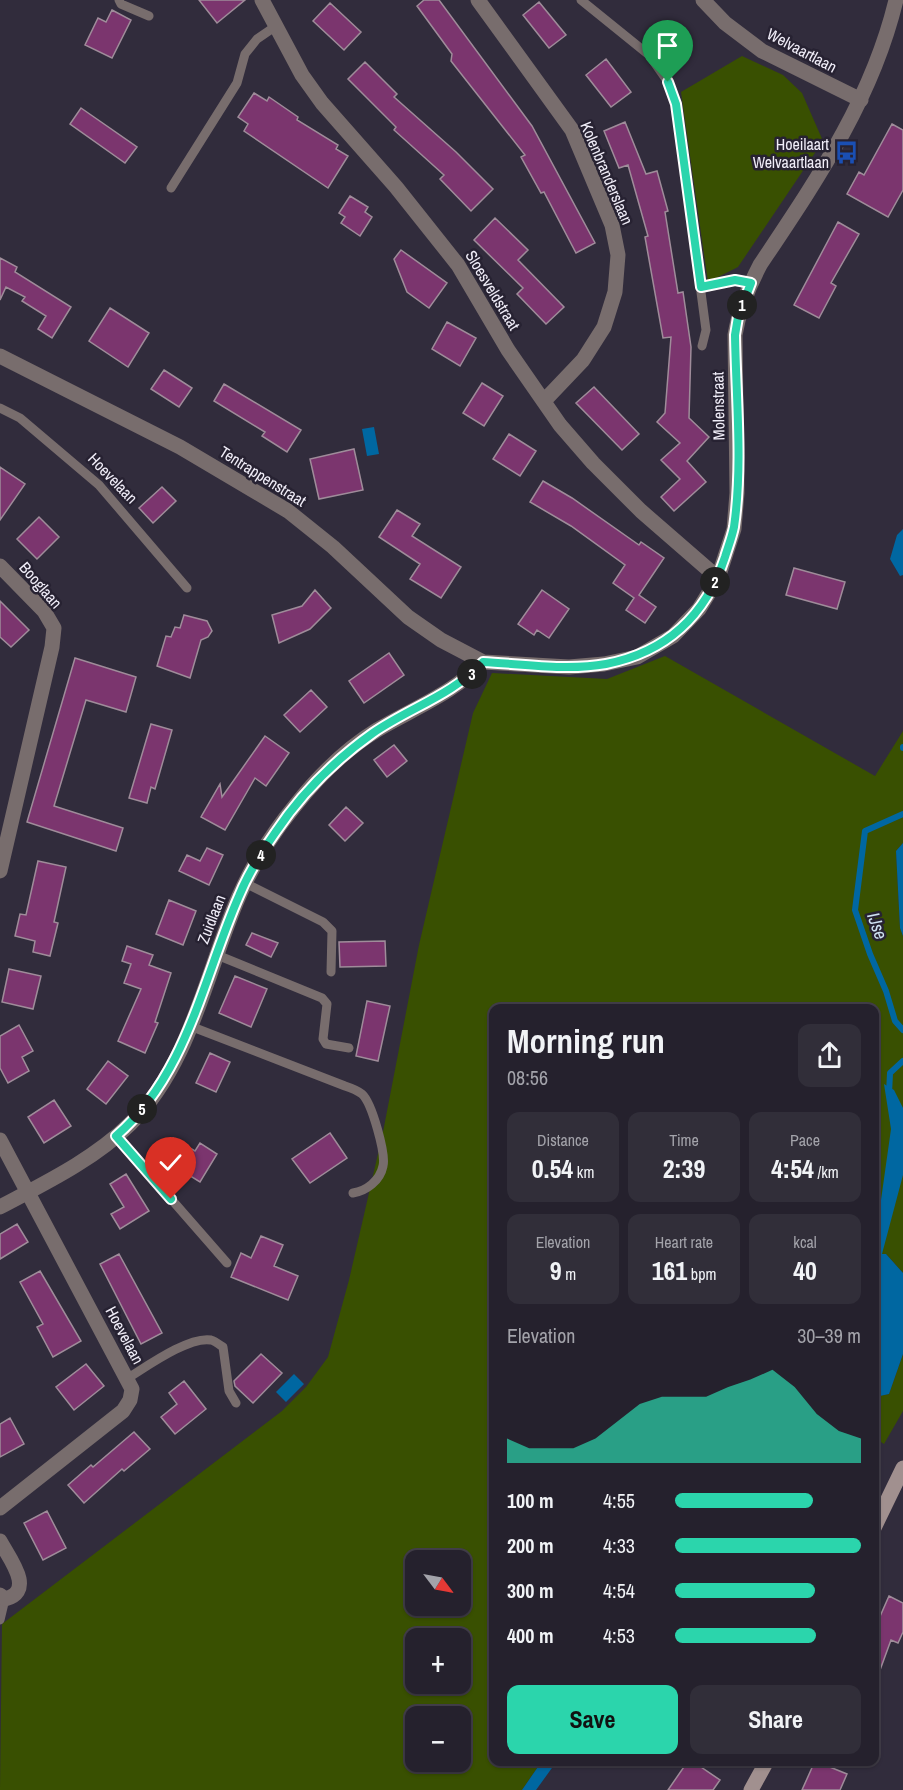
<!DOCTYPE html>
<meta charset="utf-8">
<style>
body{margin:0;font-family:"Archivo Narrow",sans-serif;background:#312e39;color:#f1f3f6;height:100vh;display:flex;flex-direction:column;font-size:22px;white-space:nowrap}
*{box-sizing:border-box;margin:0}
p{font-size:20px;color:#a3a3aa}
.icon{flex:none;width:33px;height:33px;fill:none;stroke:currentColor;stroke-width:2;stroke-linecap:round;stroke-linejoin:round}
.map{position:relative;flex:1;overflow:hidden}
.details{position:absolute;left:489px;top:1004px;width:390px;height:762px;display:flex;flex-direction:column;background:#25212d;border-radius:12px;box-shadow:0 2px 4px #0004,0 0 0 2px #423e49}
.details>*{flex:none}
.needle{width:39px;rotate:122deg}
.buttons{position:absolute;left:405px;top:1550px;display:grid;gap:12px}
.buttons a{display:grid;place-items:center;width:66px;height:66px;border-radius:12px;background:#25212d;box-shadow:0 2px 4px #0004,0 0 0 2px #423e49;font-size:30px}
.pin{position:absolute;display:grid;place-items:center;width:51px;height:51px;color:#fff;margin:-62px -26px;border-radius:50% 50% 50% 0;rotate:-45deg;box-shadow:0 0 6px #0007}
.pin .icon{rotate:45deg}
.km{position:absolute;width:30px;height:30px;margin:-15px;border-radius:50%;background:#222;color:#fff;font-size:16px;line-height:30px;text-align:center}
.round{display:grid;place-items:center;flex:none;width:63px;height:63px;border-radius:12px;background:#312e39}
.overview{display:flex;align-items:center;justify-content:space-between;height:102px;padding:0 18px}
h1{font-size:33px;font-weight:700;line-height:45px}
.figures{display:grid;grid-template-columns:repeat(3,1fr);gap:9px;height:102px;padding:6px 18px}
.figures div{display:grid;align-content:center;border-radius:12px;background:#312e39;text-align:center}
.figures b{font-size:26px;font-weight:700}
.figures small{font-size:16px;font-weight:400}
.figures p{font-size:16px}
.chart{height:168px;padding:12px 18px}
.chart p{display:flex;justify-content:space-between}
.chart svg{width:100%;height:108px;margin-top:6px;fill:#2bd5ac;opacity:.7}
.action{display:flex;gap:12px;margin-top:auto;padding:12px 18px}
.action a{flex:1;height:69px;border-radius:12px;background:#2bd5ac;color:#111;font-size:24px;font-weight:700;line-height:69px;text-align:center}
.action a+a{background:#312e39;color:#f1f3f6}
ul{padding:0 18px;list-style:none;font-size:20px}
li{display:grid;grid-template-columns:96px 72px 1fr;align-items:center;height:45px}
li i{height:15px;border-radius:8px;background:#2bd5ac}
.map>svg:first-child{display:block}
.green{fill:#395001;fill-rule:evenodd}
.water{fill:#0067a1}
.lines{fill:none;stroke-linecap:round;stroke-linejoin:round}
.stream{stroke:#0067a1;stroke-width:6}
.building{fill:#7b356e;stroke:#9f8c9a;stroke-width:1.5}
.lane{stroke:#786d6d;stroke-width:9}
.street{stroke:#786d6d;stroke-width:15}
.secondary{stroke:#a1908f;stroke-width:15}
.route-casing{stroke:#fff;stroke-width:12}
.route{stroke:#2bd5ac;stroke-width:8}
.labels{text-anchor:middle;stroke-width:5;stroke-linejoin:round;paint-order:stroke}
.street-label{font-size:16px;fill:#f0edf8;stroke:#272232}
.poi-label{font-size:16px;fill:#f0edf8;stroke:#272232;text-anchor:end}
.water-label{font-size:18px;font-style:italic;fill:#cfe2f2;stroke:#272232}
</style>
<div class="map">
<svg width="903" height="1790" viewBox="0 0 903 1790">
<rect width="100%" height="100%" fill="#312c3c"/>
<!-- green -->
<path class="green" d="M742,56L783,75L802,93L823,141L738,267L708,282L681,92Z
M665,656L875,776L903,731V843L896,851L900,928L903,936V1273L886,1254L875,1255L874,1008H494V1432L488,1449L494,1453V1761H542L522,1790H0L2,1624L282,1411L306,1387L328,1357L349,1280L383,1132L419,945L473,713L492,673L607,679ZM416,1560H460V1605H416ZM416,1638H460V1683H416ZM416,1716H460V1761H416Z
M903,1354V1411L884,1444L875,1438L874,1397L889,1394Z"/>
<!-- water -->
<path class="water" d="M374,427L379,454L367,456L362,429Z
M903,529V575L900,576L890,559L897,535Z
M903,843V936L900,928L896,851Z
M884,1084L894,1090L903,1108V1175L882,1254H886L903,1273V1354L889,1394L875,1397V1224L881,1200L891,1129Z
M294,1374L304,1384L286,1402L276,1392Z
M542,1761H557L536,1790H522Z"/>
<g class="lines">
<!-- stream -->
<path class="stream" d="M903,747V748
M903,814L865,831L855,910L870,954L886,991L895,1021L903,1030
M889,1094L890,1073L903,1061"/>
</g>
<!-- building -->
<path class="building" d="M199,0H245L217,23Z
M424,0H439L532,126L595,243L576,253L544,192L541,193L521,157L525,155L451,61L452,54L417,6Z
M539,2L566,35L549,48L523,15Z
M330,3L361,32L344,50L313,21Z
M112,10L131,20L112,58L85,45L98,18L106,22Z
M606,59L631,92L611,107L586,75Z
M365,62L397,94L394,97L456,152L493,189L471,211L440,179L444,175L394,130L396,127L348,79Z
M254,93L267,101L269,97L298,117L297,120L338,145L336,149L348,156L328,188L244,131L248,124L238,117Z
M81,108L137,147L125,163L70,124Z
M625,122L646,174L657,171L668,211L665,212L678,293L683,292L691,347L689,418L709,437L687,461L706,482L674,511L661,497L680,479L661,460L680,443L657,422L665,413L671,337L663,338L645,237L648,236L628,165L619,168L604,131Z
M892,124L903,130V190L888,217L847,194L859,172L864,175Z
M350,196L368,207L365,212L372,217L360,236L341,223L345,217L339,213Z
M495,218L528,250L518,260L564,307L546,324L517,294L523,288L474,240Z
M838,222L859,234L831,283L836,286L819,318L794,305Z
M401,250L447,283L429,308L407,292L394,259Z
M0,258L17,267L15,272L71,307L52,338L38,329L46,316L22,301L25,297L6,287L0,300Z
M110,308L149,333L128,367L89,341Z
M447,322L476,338L460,366L432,349Z
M164,370L192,388L179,407L151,389Z
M482,383L503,396L484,426L463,413Z
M224,384L301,430L287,452L262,436L265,432L214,401Z
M594,387L639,434L622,450L576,403Z
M509,434L536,451L520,476L493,459Z
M354,449L363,490L319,499L310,459Z
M0,467L25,484L0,520Z
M543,481L572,498L639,545L641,542L664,558L639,595L656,607L645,623L626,610L634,598L613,583L625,565L571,526L530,502Z
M162,487L176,501L153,523L139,508Z
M397,510L420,524L412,536L461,567L441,598L410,579L420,564L379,537Z
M39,517L59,537L37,559L17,539Z
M794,568L845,582L837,609L786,595Z
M315,590L331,608L310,629L279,643L272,615L302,606Z
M542,590L569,609L549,638L537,630L534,635L518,624Z
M0,601L29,630L11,647L0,637Z
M184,615L207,621L212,631L208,637L201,640L190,678L157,666L166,636L171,637L175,627L180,628Z
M389,653L404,675L364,703L349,681Z
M75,658L136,677L126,712L86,700L54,806L123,828L116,851L27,822Z
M311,690L327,707L300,732L284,715Z
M151,724L172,730L155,789L151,787L147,803L129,798Z
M265,736L289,753L266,786L255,778L225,830L201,817L220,784L222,797Z
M394,745L407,761L387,777L374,760Z
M346,807L363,823L345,841L329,825Z
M207,848L223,855L209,885L179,871L187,855L200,861Z
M38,861L66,867L54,922L58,923L50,956L33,952L35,941L15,936L20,914L26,915Z
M169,900L196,911L183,945L156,934Z
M252,933L278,943L271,957L246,945Z
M385,941L386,966L340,967L339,942Z
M127,946L153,955L149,965L171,973L155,1022L158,1023L145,1053L118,1041L141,989L124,983L131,964L122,961Z
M9,969L41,976L33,1009L2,1002Z
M235,976L267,989L251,1027L219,1013Z
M367,1001L390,1006L378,1061L356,1056Z
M19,1025L33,1051L22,1057L29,1071L8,1083L0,1068V1036Z
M210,1053L230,1062L216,1092L196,1083Z
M108,1061L128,1076L106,1104L87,1089Z
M54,1100L71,1126L44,1143L28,1117Z
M330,1133L347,1158L310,1183L292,1159Z
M173,1138L195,1151L200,1143L217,1154L200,1182L161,1158Z
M126,1174L149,1211L120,1229L111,1214L124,1207L110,1184Z
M17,1224L28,1242L0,1259V1234Z
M261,1236L283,1245L274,1266L298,1276L288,1300L231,1277L241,1253L251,1258Z
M119,1254L162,1333L141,1344L100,1264Z
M40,1271L81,1341L53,1357L37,1327L43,1324L20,1282Z
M261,1354L282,1373L253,1403L235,1386L234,1381Z
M86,1364L104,1386L74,1410L56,1387Z
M184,1381L206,1409L175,1434L161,1417L177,1404L169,1393Z
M10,1418L24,1444L0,1457V1424Z
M134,1432L150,1449L124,1471L122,1469L84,1503L68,1485L91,1465L93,1467Z
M47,1511L66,1548L43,1560L24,1523Z
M889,1596L903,1603V1632L898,1643L891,1640L876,1681L874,1630Z
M688,1761H692L720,1780L713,1790H668Z
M815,1761L847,1774L840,1790H802Z"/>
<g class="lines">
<!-- lane -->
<path class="lane" d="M119,0L121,4L149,16
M581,0L649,55L668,82L676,104L706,330L702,346
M171,188L237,83L245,54L257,39L276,26
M701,287L735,281L751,283
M0,408L20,418L99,485L187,588
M245,883L323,922L332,931L331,972
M217,955L322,998L327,1004L323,1039L326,1044L349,1048
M190,1026L345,1086C351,1088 358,1091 362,1094C372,1103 386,1154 383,1166C380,1181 366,1191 353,1193
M116,1136L227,1263
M128,1378C146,1367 189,1336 211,1340C215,1341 220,1345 223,1347L229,1391L236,1403
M0,1620L5,1599"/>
<!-- street -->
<path class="street" d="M262,0L302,75L322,103L396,187L458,265L508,350L560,425L593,463L641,511L718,578
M478,0L572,130L612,225L618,255L615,292L604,327L583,360L544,401
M703,0L725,23L762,51L861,100
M0,356L180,447L288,511L333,547L408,617L441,640L483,662L569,667L604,664L637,657L673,636L699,609L718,578L734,529L737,493L735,335C739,310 748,288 760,265C816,181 872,100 896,0
M0,566L44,611L54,628L52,647L0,871
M0,1140L132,1389L130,1400L123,1411L0,1508
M0,1207C45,1183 93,1160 130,1124C191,1064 206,972 239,896C253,864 272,834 294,807C316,779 346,749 377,730C414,708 454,693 483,662
M0,1541C9,1558 36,1591 5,1599L0,1595"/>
<!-- secondary -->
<path class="secondary" d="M874,1528L903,1468
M751,1790L767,1761"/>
</g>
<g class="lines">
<defs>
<path id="route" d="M171,1199L116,1136C187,1075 203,978 239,896C248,874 261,853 275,833C301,794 335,760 373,733C411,707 451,696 483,662C523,664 567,671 606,664C667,652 706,615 725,557C728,547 732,537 734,527C743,464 736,398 735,335L738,317L751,283L735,280L701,287L676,104L668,82"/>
</defs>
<!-- route casing -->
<use href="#route" class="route-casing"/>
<!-- route -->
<use href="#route" class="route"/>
</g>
<!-- icons -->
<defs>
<symbol id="bus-bare" viewBox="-9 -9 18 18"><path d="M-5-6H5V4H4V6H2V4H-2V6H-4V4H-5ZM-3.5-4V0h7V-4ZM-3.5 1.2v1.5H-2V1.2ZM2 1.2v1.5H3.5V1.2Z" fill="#1a4fb4" stroke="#272232" stroke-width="2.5" paint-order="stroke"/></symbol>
</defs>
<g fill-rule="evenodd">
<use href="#bus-bare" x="830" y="136" width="33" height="33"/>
</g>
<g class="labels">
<!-- street labels -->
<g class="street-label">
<text transform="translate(802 50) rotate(28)" y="6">Welvaartlaan</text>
<text transform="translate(607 173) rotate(67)" y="6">Kolenbranderslaan</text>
<text transform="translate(493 290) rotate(59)" y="6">Sloesveldstraat</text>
<text transform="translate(718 406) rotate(-91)" y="6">Molenstraat</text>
<text transform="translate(263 476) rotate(32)" y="6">Tentrappenstraat</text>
<text transform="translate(113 478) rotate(46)" y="6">Hoevelaan</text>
<text transform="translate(41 585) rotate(49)" y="6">Booglaan</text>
<text transform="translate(211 919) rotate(-69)" y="6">Zuidlaan</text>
<text transform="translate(125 1335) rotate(62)" y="6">Hoevelaan</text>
</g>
<!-- poi labels -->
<g class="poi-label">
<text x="829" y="150">Hoeilaart<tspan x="829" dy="18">Welvaartlaan</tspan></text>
</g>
<!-- water labels -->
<g class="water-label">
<text transform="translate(877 926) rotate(70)" y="6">IJse</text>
</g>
</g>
</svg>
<div class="buttons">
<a><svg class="needle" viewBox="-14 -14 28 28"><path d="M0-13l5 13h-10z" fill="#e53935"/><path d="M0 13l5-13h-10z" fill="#a3a3aa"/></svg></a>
<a>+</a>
<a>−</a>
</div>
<div class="pin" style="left:668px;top:82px;background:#1e9e55"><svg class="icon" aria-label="arrive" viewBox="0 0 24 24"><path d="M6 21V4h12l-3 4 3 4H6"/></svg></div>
<div class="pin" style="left:171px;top:1199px;background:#d93025"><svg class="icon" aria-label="check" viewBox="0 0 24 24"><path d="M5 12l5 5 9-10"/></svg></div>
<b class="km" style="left:742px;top:305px">1</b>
<b class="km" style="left:715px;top:582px">2</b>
<b class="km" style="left:472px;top:674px">3</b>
<b class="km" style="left:261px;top:855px">4</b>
<b class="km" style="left:142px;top:1109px">5</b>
<section class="details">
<div class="overview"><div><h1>Morning run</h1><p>08:56</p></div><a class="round"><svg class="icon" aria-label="share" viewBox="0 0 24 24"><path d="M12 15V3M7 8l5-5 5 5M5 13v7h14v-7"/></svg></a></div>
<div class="figures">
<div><p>Distance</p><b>0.54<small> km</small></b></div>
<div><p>Time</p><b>2:39</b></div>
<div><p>Pace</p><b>4:54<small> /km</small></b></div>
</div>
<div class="figures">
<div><p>Elevation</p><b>9<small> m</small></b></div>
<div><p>Heart rate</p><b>161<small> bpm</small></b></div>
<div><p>kcal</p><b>40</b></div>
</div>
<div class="chart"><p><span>Elevation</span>30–39 m</p>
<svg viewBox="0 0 160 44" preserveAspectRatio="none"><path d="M0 44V34L10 38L20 38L30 38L40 34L50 27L60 20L70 17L80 17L90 17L100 13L110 10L120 6L130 13L140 24L150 31L160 34V44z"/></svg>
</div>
<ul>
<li><b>100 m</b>4:55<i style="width:74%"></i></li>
<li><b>200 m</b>4:33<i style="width:100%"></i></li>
<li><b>300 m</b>4:54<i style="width:75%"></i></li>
<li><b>400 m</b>4:53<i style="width:76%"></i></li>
</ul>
<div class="action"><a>Save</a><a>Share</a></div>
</section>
</div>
